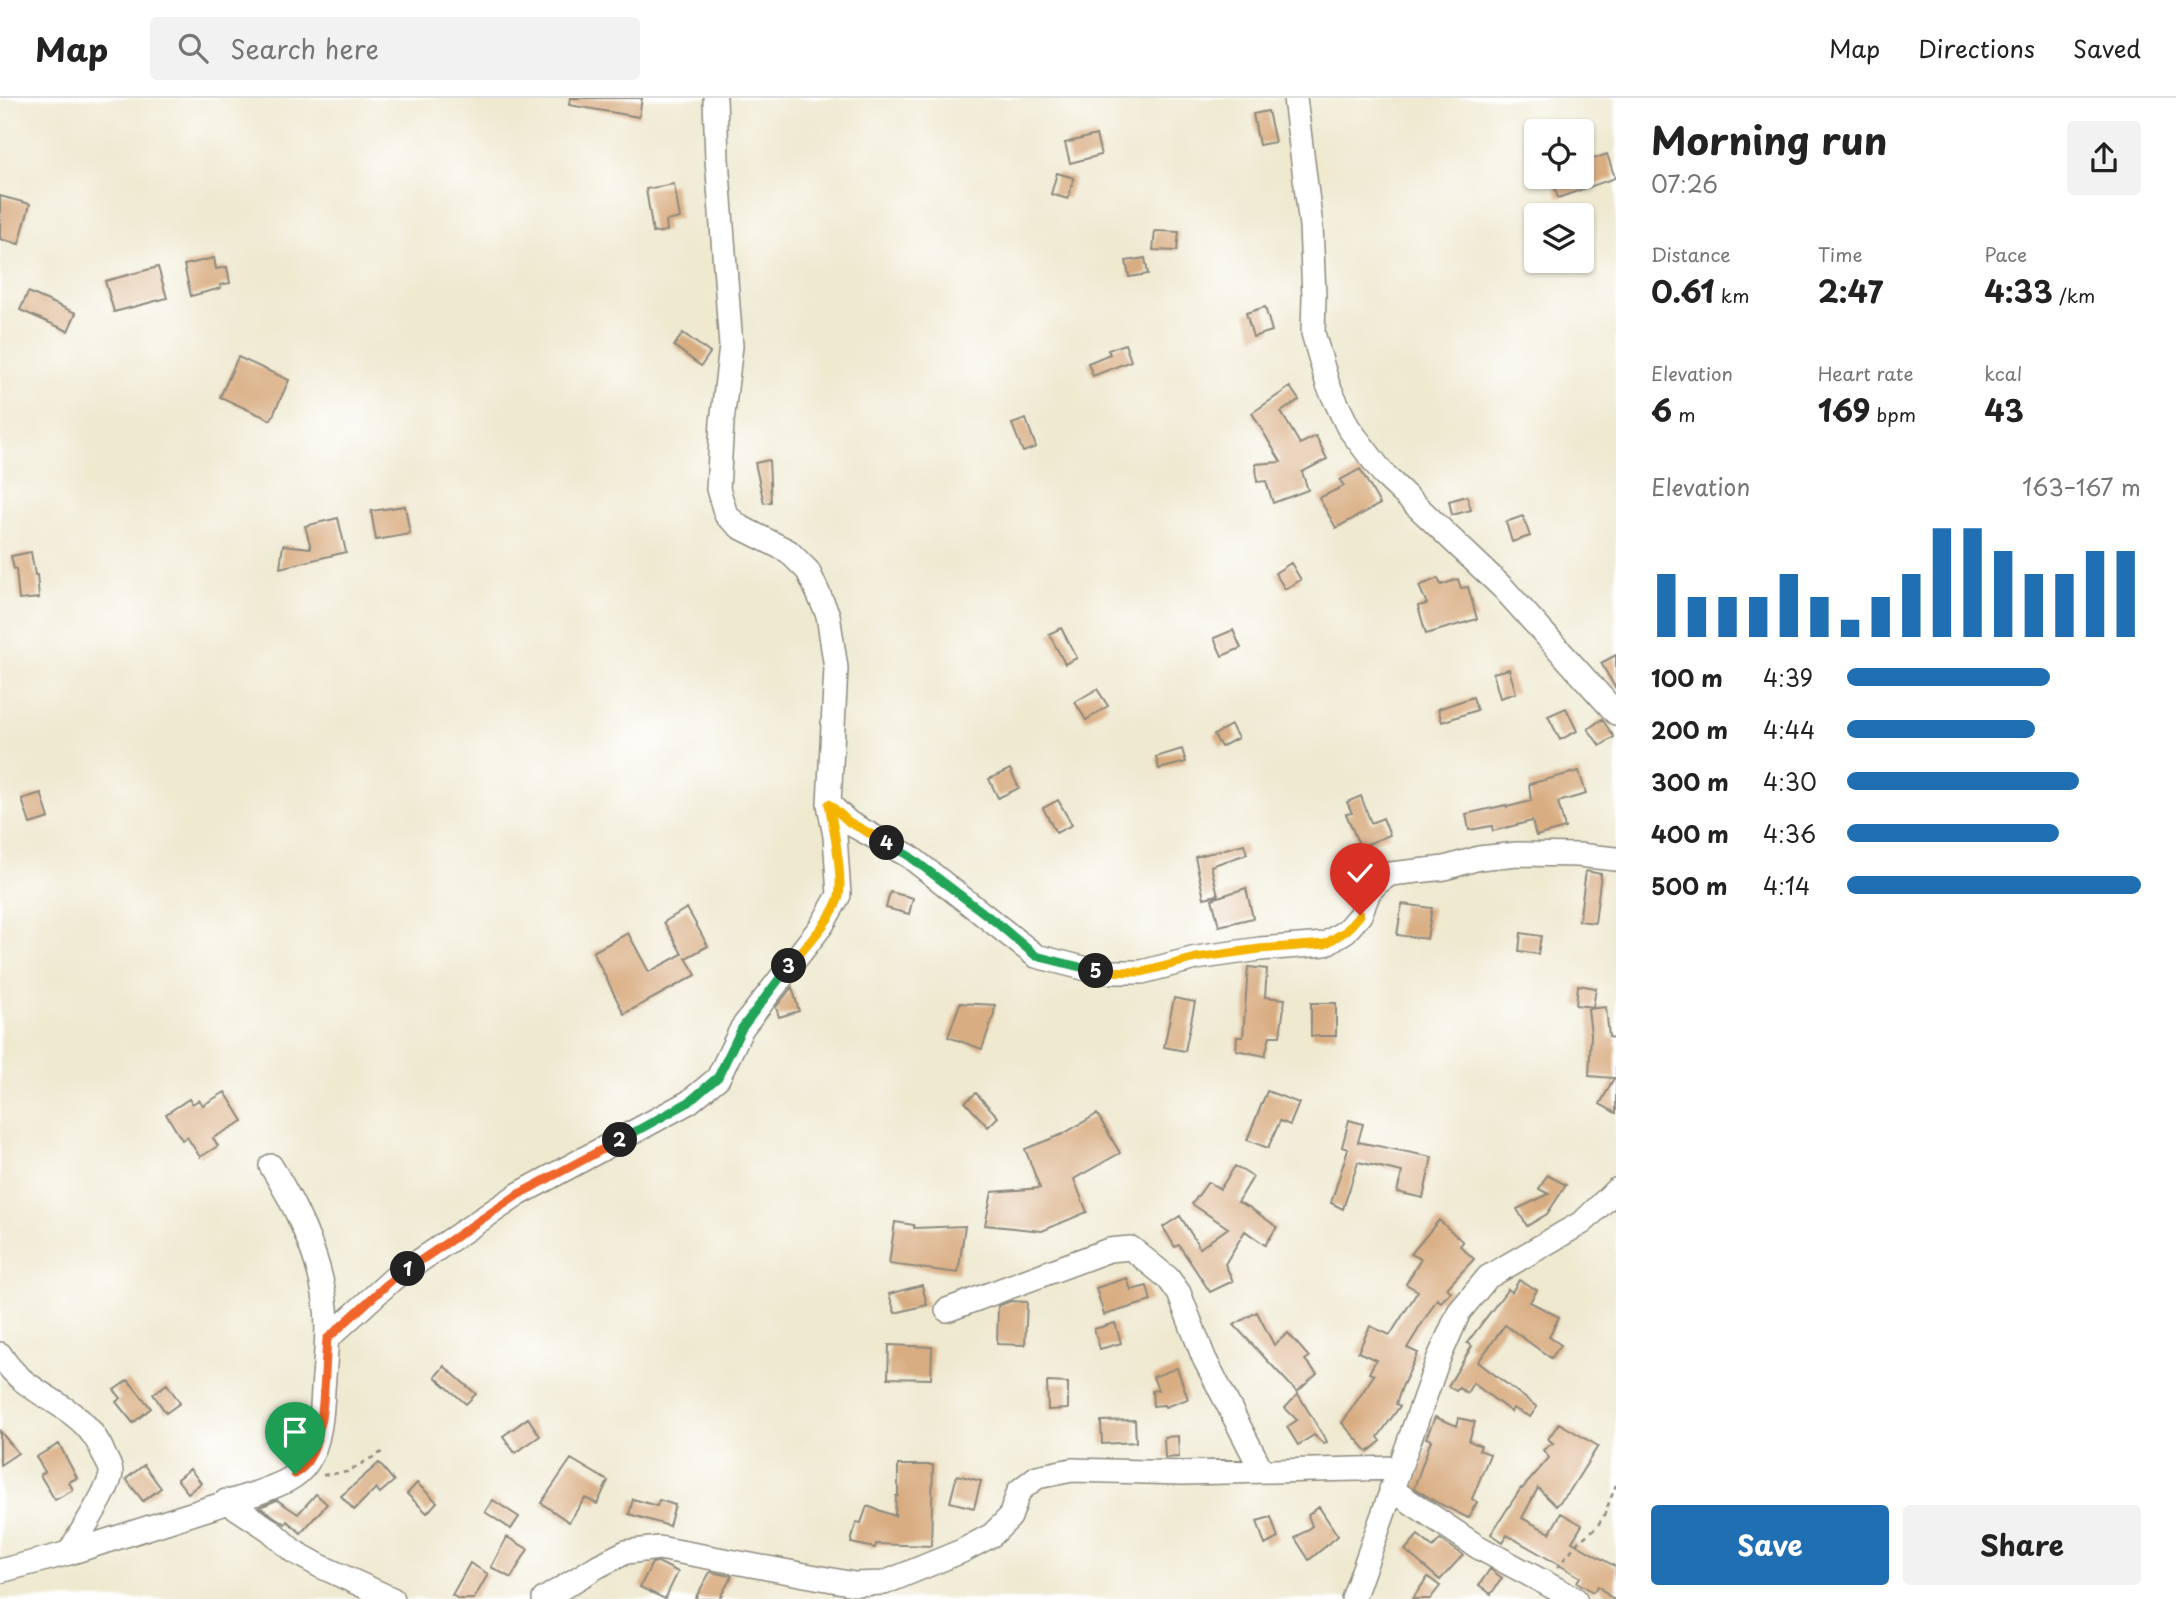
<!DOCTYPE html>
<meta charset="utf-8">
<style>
body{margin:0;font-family:"Playpen Sans",sans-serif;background:#f2f2f2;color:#222;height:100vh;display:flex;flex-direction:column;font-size:26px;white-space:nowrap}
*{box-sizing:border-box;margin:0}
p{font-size:23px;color:#767676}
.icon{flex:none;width:38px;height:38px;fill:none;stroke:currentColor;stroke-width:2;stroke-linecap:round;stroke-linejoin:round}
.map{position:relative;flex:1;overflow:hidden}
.drawer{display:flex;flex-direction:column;background:#fff;width:560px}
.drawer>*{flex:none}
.tools{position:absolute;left:1524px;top:21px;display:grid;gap:14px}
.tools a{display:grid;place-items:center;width:70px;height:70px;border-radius:7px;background:#fff;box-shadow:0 2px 5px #0004;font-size:35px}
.pin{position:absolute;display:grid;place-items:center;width:60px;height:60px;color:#fff;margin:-72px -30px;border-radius:50% 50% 50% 0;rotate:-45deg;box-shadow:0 0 7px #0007}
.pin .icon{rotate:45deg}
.km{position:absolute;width:35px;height:35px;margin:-18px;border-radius:50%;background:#222;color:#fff;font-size:19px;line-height:35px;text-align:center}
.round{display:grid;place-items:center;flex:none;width:74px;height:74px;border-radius:7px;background:#f2f2f2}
.summary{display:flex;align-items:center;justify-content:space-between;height:119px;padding:0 35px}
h1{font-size:38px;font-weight:700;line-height:52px}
.stats{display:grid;grid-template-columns:repeat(3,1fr);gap:10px;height:119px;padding:7px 35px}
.stats div{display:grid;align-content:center}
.stats b{font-size:30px;font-weight:700}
.stats small{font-size:19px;font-weight:400}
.stats p{font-size:19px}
.chart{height:196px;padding:14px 35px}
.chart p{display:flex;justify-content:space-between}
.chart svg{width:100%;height:126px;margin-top:7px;stroke:#1f6fb2;stroke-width:6}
.action{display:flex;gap:14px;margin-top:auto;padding:14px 35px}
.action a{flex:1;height:80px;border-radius:7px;background:#1f6fb2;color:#fff;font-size:28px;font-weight:700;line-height:80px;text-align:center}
.action a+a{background:#f2f2f2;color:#222}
ul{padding:0 35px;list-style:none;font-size:23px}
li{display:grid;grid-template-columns:112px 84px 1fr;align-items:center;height:52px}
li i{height:18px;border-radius:9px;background:#1f6fb2}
header{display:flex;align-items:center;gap:42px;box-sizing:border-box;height:98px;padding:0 35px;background:#fff;border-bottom:2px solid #e0e0e0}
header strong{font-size:33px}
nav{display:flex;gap:38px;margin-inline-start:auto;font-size:24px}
.search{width:490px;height:63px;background:#f2f2f2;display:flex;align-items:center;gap:18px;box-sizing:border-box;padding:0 24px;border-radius:7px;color:#767676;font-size:26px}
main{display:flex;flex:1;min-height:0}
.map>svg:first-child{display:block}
.building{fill:#d9ad82}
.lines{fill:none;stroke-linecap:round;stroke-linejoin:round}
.minor-casing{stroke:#8d8a7e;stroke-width:26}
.path{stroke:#8d8a7e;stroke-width:2.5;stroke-dasharray:5 5;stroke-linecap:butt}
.minor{stroke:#fff;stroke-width:23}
.split-1-casing{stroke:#fff;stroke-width:14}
.split-2-casing{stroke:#fff;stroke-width:14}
.split-3-casing{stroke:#fff;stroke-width:14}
.split-4-casing{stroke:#fff;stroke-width:14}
.split-5-casing{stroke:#fff;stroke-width:14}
.split-6-casing{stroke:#fff;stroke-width:14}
.split-1{stroke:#f0652b;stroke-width:9}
.split-2{stroke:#f0652b;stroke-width:9}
.split-3{stroke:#22a559;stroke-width:9}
.split-4{stroke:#f5b400;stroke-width:9}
.split-5{stroke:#22a559;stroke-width:9}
.split-6{stroke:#f5b400;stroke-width:9}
</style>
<header>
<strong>Map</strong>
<div class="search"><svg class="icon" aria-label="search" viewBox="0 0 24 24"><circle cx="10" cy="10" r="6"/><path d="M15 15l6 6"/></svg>Search here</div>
<nav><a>Map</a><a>Directions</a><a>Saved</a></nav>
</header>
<main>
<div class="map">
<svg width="1616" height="1501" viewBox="0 0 1616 1501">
<rect width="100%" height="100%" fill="#fff"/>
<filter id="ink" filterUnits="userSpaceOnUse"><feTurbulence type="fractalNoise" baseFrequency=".0143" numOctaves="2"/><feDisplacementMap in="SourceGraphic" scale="14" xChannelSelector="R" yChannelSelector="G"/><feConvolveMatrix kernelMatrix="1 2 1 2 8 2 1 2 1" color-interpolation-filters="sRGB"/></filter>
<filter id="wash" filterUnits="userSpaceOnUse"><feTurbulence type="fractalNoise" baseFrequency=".00686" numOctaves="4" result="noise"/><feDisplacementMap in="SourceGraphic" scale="28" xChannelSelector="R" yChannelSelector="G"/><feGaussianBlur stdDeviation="1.57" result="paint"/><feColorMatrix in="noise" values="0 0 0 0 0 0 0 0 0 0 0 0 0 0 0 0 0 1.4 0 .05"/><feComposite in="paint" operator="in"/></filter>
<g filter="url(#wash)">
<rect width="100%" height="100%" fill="#efe9d0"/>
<g id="blocks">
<!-- building -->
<path class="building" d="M570,0H642L639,19L569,7Z
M1268,13L1275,44L1259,47L1253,16Z
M1096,37L1101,57L1070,65L1065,45Z
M1607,56L1615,80L1558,100L1551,79H1582V65Z
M1057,75L1074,80L1068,101L1051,96Z
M674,86L680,120L666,123L667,133L653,135L646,91Z
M0,98L30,106L19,146L0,141Z
M1155,133L1179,134L1177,153L1153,152Z
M214,160L216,171L227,169L230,185L220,187L221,190L191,198L184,167Z
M1145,160L1148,176L1129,179L1126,163Z
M158,169L167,200L114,214L105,183Z
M28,194L76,215L68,233L20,212Z
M1265,209L1272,233L1253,239L1246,215Z
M683,235L710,255L701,268L674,248Z
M1125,246L1131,263L1093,278L1088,265L1110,256L1108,252Z
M238,259L289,282L271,322L220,299Z
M1290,289L1299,302L1281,314L1300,346L1316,338L1327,361L1302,374L1308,392L1273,405L1266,383L1257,384L1256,366L1281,364L1252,315Z
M1026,321L1036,349L1023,354L1012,326Z
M769,362L771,404L764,405L755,365Z
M1360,371L1380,406L1336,430L1319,400L1344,388L1340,382Z
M1467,398L1471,412L1452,417L1449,403Z
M405,408L410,436L376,442L371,413Z
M1523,418L1530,438L1512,444L1506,424Z
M338,420L346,454L280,470L283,447L311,450L305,428Z
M31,454L35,477H37L39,500L19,502L16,471H14L11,458Z
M1291,465L1301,482L1285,491L1275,475Z
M1438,480L1441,487L1458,481L1461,490L1468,489L1477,521L1426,536L1418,508L1427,506L1419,488Z
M1061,530L1077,560L1065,566L1049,536Z
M1233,532L1241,550L1222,558L1214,540Z
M1616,557V591L1601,565Z
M1509,571L1516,595L1500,600L1493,575Z
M1097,591L1108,608L1086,622L1075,604Z
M1473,599L1477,612L1442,624L1438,611Z
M1566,610L1577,633L1560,642L1548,618Z
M1602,621L1614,639L1600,648L1588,631Z
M1231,627L1238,640L1221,649L1214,637Z
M1182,651L1186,664L1159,671L1156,659Z
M1010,671L1019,690L998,700L989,681Z
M1579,673L1586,696L1558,704L1565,730L1536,738L1532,723L1493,733L1492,728L1469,732L1466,716L1506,707L1507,709L1531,703L1529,686Z
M41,695L49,720L30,726L22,701Z
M1361,698L1371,725L1383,720L1390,737L1360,749L1346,716L1352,715L1347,704Z
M1058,702L1072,727L1056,735L1043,710Z
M1244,746L1247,756L1211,768L1218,797L1204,800L1195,759Z
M1586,773L1601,776L1595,825L1579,823Z
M1246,790L1253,820L1219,828L1212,801Z
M890,794L913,800L909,816L886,810Z
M1402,806L1432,810L1427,841L1397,837Z
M687,810L708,848L686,860L696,877L624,916L593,854L628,835L649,874L682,856L664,824Z
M1521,835L1541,838L1538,856L1519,853Z
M1248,869L1267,871L1265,899L1285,901L1280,938H1270L1265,958L1236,952L1237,939H1243Z
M1578,887L1596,890L1593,909L1576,907Z
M792,889L799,913L779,919L776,909Z
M1174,900L1195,904L1185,953L1164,949Z
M960,905L995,907L994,916L982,951L948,939Z
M1311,905H1336V938H1311Z
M1606,909L1609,939L1616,940V1015L1600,1006L1614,980L1589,978L1591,936L1588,911Z
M1267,993L1299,1005L1290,1027L1280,1023L1268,1050L1247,1042Z
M225,994L243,1023L213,1040L218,1048L200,1059L187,1039L182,1042L166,1016L189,1001L192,1006L199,1002L203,1007Z
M976,995L998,1019L988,1029L965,1004Z
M1097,1016L1120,1055L1074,1081L1087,1114L1042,1133L985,1127L992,1094L1040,1090L1025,1051L1063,1036Z
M1349,1022L1363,1026L1358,1044L1432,1059L1423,1100L1397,1094L1402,1074L1358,1064L1343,1111L1331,1105L1348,1051L1342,1049Z
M1235,1068L1253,1079L1238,1104L1249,1109L1277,1129L1265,1147L1245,1133L1225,1166L1233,1183L1210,1194L1179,1147L1175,1149L1163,1129L1180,1118L1200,1150L1228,1130L1192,1106L1208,1084L1220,1091Z
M1547,1077L1566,1087L1547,1116L1527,1128L1517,1111L1549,1096L1539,1091Z
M1439,1122L1463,1144L1460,1148L1474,1161L1447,1190L1451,1194L1441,1204L1437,1201L1407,1250L1418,1255L1402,1289L1396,1306L1400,1308L1378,1339L1381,1343L1368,1354L1342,1325L1374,1277L1369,1275L1376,1262L1358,1254L1370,1228L1390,1237L1418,1193L1406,1186L1421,1161L1411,1156Z
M895,1124L914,1127V1130L965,1128L958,1175L889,1166Z
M1127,1180L1131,1192L1147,1188L1151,1203L1104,1217L1096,1190Z
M1519,1182L1537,1192L1530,1204L1559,1219L1549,1239L1561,1247L1551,1260L1505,1227L1478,1264L1537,1309L1530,1319L1513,1310L1511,1314L1473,1285L1467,1295L1459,1290L1456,1293L1448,1288L1472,1248L1467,1245L1508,1191L1512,1194Z
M922,1187L927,1207L895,1215L889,1196Z
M1011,1203L1027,1204L1025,1247L997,1246L998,1208Z
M1257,1214L1274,1247L1288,1235L1309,1259L1305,1262L1317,1276L1297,1294L1234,1227Z
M1115,1225L1121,1245L1100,1251L1094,1231Z
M889,1247L932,1249L931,1281L888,1280Z
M444,1268L476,1296L466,1306L435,1279Z
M1177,1270L1188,1301L1165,1309L1164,1307L1153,1308L1152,1293L1158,1292L1153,1279Z
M128,1282L151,1310L133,1325L116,1304L121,1300L114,1292Z
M1047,1284L1068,1285V1311L1048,1312Z
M167,1286L180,1305L166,1315L153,1296Z
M1298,1296L1327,1344L1324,1346L1314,1337L1298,1347L1287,1329L1297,1322L1285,1310Z
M1435,1319L1457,1328L1459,1320L1475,1324L1469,1343L1481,1348L1479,1352L1490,1356L1472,1401L1477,1404L1468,1420L1438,1405L1414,1390L1431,1342L1426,1340Z
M528,1320L540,1338L515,1355L503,1338Z
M1135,1322L1136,1344L1102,1346L1101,1323Z
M1559,1325L1598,1348L1569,1394L1556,1408L1538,1390L1522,1420L1550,1435L1561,1415L1582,1427L1572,1444L1616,1469V1501H1612L1598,1488L1593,1494L1577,1484L1580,1479L1507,1437L1503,1444L1491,1436L1521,1390L1522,1391L1549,1360L1543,1352L1553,1345L1548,1341Z
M0,1333L18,1355L0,1367Z
M1178,1338L1179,1359L1165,1360L1164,1339Z
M59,1346L77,1380L69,1384L73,1392L55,1402L40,1377L45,1374L36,1359Z
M571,1361L608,1383L597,1406L585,1400L569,1424L541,1405Z
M379,1365L394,1383L380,1395L376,1390L354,1412L341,1398Z
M144,1367L161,1390L143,1403L126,1381Z
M898,1367H933L931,1448L876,1446L875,1450L851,1445L856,1424L861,1425L867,1408L895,1418L896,1398H898Z
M190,1371L201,1385L188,1395L177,1381Z
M957,1377L981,1383L974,1410L950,1404Z
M417,1385L437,1404L427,1415L407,1396Z
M316,1396L327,1406L301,1435L287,1423L285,1426L260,1409L277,1402L298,1416Z
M633,1401L657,1408L659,1402L675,1407L669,1428L629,1416Z
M493,1402L519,1419L511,1431L485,1414Z
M1319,1409L1338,1438L1309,1462L1295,1440L1312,1428L1308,1417Z
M1271,1419L1278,1440L1265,1447L1257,1423Z
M1418,1437L1433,1449L1440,1441L1463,1457L1440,1482L1405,1452Z
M507,1439L528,1451L511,1480L491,1469Z
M658,1464L678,1474L665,1501L640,1489L652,1465Z
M470,1465L488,1476L474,1501H459L452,1497Z
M1490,1471L1502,1480L1491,1496L1479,1487Z
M710,1474L732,1478L719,1501H695Z
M1428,1479L1440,1488L1430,1501H1412Z"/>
</g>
</g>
<g filter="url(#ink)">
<use href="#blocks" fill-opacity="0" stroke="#8d8a7e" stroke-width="2"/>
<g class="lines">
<defs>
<path id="minor" d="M1295,0L1311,128L1314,198L1313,235L1328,287L1348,329L1385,378L1503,490L1616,615
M829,706L849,725L909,758L1036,858L1099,874H1142L1196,860L1260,851L1325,846L1346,833L1360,817L1369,794L1377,785L1390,776L1445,770L1479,760L1517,756L1578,757L1616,761
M947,1212L1109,1152L1131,1150L1168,1180L1179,1195L1204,1260L1262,1373
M327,1241L394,1180L519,1096L689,1004L718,980L742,930L822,827L839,797L835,738L829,706L836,570L828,517L808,473L788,453L740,429L726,417L718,391L722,324L731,248L717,61L715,0
M0,1256C28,1304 84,1302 105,1359C107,1363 111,1370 111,1374C112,1388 77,1440 69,1455
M1391,1391L1478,1449L1575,1501
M226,1403L270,1432L293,1453L320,1468L392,1501
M0,1473L69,1455L257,1395C275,1388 296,1382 307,1365C320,1346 322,1315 323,1292C325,1261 330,1227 324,1196C317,1153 294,1105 271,1068
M544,1501L598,1468L626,1454L659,1450L854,1486L884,1485L962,1453L992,1437L1010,1419L1019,1393L1037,1379L1072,1372L1183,1375L1399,1370
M1353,1501L1438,1262L1459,1214L1488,1179L1583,1124L1616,1092"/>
</defs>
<!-- minor casing -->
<use href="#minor" class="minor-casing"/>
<!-- path -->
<path class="path" d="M323,1377L347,1374L382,1354
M1557,1470L1578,1444L1597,1429L1605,1415L1616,1387"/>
<!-- minor -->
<use href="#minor" class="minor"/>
</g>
</g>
<g class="lines" filter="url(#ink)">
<defs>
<path id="split-1" d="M295,1376C299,1372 305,1369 307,1364C326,1336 324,1275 327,1241L394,1180L408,1171"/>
<path id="split-2" d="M408,1171L519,1096L620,1042"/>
<path id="split-3" d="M620,1042L689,1004L718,979L742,930L789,868"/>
<path id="split-4" d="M789,868C804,850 833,821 839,798C843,780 833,726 829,706L849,724L887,745"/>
<path id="split-5" d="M887,745L909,758L997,825L1036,858L1096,873"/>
<path id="split-6" d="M1096,873L1142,874L1196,860L1259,851L1325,846L1346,833L1360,817"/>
</defs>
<!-- split-1 casing -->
<use href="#split-1" class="split-1-casing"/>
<!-- split-2 casing -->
<use href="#split-2" class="split-2-casing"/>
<!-- split-3 casing -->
<use href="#split-3" class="split-3-casing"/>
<!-- split-4 casing -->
<use href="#split-4" class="split-4-casing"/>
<!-- split-5 casing -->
<use href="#split-5" class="split-5-casing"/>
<!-- split-6 casing -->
<use href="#split-6" class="split-6-casing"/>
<!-- split-1 -->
<use href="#split-1" class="split-1"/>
<!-- split-2 -->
<use href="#split-2" class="split-2"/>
<!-- split-3 -->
<use href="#split-3" class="split-3"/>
<!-- split-4 -->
<use href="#split-4" class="split-4"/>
<!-- split-5 -->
<use href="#split-5" class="split-5"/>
<!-- split-6 -->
<use href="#split-6" class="split-6"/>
</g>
</svg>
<div class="tools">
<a><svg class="icon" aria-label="locate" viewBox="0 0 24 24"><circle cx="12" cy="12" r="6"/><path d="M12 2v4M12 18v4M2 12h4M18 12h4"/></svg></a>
<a><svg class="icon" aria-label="layers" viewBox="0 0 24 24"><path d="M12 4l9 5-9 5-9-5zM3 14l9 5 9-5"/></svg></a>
</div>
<div class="pin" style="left:295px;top:1376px;background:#1e9e55"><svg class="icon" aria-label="arrive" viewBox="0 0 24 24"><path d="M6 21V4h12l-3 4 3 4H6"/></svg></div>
<div class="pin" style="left:1360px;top:817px;background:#d93025"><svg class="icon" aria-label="check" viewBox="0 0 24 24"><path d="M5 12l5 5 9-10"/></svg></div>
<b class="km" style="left:408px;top:1171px">1</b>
<b class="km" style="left:620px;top:1042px">2</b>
<b class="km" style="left:789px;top:868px">3</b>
<b class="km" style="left:887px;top:745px">4</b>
<b class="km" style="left:1096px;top:873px">5</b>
</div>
<section class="drawer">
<div class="summary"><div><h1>Morning run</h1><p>07:26</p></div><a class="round"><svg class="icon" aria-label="share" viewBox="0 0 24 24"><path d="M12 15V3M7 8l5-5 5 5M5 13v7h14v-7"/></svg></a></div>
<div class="stats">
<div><p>Distance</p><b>0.61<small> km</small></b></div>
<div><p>Time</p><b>2:47</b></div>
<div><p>Pace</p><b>4:33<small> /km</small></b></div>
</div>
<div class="stats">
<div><p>Elevation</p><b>6<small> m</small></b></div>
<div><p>Heart rate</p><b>169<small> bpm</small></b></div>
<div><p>kcal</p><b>43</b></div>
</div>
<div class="chart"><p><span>Elevation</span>163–167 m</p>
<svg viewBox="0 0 160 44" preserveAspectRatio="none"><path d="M5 44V22M15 44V30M25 44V30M35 44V30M45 44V22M55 44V30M65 44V38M75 44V30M85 44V22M95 44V6M105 44V6M115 44V14M125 44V22M135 44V22M145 44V14M155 44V14"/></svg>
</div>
<ul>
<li><b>100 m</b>4:39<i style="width:69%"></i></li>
<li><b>200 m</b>4:44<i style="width:64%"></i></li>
<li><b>300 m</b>4:30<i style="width:79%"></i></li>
<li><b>400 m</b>4:36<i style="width:72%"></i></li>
<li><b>500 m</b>4:14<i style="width:100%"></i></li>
</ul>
<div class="action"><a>Save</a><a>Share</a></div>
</section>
</main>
